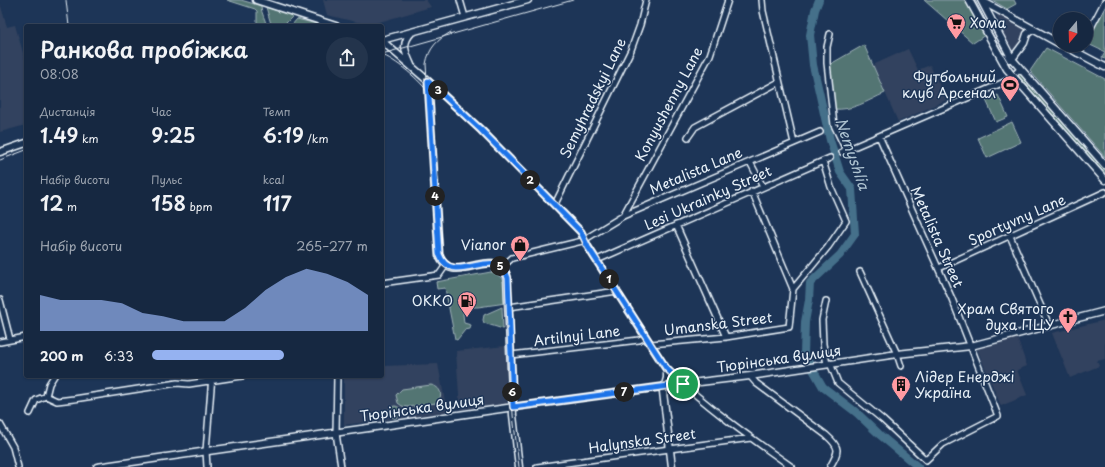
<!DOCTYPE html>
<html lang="uk">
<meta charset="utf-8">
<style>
body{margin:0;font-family:"Playpen Sans",sans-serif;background:#23344c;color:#f1f3f6;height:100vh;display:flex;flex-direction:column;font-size:15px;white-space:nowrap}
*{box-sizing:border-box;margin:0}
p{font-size:13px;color:#9ea6b1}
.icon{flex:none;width:22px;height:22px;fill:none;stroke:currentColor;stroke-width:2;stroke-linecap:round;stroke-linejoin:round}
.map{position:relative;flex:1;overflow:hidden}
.panel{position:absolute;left:24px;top:24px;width:360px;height:354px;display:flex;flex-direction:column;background:#162841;border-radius:4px;box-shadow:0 1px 3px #0004,0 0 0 1px #35445a}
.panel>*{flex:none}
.needle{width:26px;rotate:199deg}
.tools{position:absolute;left:1053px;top:12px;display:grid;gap:8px}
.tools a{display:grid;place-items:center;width:40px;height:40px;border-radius:50%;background:#162841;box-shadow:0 1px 3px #0004,0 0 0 1px #35445a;font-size:20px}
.pin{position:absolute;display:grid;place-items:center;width:34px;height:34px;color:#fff;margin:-17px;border:2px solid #fff;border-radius:50%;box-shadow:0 1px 4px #0007}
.km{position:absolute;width:20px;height:20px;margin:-10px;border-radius:50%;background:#222;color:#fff;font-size:11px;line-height:20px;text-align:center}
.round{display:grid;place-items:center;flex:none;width:42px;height:42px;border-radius:21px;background:#23344c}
.head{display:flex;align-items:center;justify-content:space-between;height:68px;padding:0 16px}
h1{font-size:22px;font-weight:600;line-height:30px}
.metrics{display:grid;grid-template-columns:repeat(3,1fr);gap:6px;height:68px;padding:4px 16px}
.metrics div{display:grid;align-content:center}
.metrics b{font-size:20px;font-weight:600}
.metrics small{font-size:11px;font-weight:400}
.metrics p{font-size:11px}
.chart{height:112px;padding:8px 16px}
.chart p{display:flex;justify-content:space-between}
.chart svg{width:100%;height:72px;margin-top:4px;fill:#95b2f1;opacity:.7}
ul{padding:0 16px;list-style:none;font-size:13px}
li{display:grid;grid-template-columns:64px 48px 1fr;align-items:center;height:30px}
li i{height:10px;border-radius:5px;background:#95b2f1}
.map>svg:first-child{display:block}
.built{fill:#32425e}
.green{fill:#537473;stroke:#9eb2b6}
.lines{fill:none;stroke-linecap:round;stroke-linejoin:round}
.river{stroke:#45708a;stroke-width:8}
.minor-casing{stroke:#e8f1f8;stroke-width:8}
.major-casing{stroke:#e8f1f8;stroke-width:9}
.minor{stroke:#1d3557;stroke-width:5}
.major{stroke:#1d3557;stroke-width:6}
.tram{stroke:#e8f1f8;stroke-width:1}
.route-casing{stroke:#fff;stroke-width:8}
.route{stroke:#1a73e8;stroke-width:5}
.labels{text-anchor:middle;stroke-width:3;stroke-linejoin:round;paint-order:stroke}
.poi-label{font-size:14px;fill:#e8f1f8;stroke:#1d3557;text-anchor:end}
.street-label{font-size:14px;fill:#e8f1f8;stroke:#1d3557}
.water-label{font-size:15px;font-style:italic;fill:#afc4d2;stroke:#1d3557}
</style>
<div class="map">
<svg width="1105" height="467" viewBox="0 0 1105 467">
<rect width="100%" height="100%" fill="#1d3557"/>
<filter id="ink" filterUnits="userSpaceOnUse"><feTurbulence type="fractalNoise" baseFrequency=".025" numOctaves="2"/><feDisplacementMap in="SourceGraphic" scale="8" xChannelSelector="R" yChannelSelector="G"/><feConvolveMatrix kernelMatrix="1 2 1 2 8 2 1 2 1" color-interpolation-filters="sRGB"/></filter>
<g filter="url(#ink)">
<!-- built -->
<path class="built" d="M323,0H426L431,7L369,25L327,15Z
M0,3L7,27L15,25L26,63V125L0,132Z
M996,14L1026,29L1024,40L1014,52L1007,41Z
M908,49L918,70L930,65L946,100L898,122L873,65Z
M1105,320V359L1097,361L1099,366L1070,378L1052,333Z
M1017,338L1027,366L1017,370L1027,395L1001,406L977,349Z
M506,346L507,404L460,410L456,351Z
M438,364L447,412L344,425V376H382V366Z"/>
<!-- green -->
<path class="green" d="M227,0H241L261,6C261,14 266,19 266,26H257V11L255,9Z
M924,0H966L985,35L973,43Z
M992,0H1014L1016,4L1007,9Z
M1105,5V59L1102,58L1105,52L1086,43V40Z
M266,7L293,16L283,26H274L271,24Z
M297,19L324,26H291Z
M864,45L885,93C867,101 853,111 833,109L827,66Z
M1046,48L1105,79V157L1030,71Z
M1019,73L1105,168V177L1016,76Z
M998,95L1008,117L996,122L986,100Z
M1012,122L1021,142L987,158L978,138Z
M491,272C507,277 505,288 506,303L478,307H468L466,309L463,314L464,323L471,325L470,329L465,330L457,340L455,339L445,288L437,289L436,282Z
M502,307L503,329L484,323L483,320L484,315Z
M431,385C441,387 444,396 436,403L407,407L402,406L398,403L396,395L402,389Z
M389 412a6 6 0 1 1 12 0a6 6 0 1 1-12 0Z"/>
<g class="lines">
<!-- river -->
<path class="river" d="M819,0L815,10L810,35L813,65L830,140L840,172L852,189L855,234L840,255L810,283L809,300L805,322L804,354L823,387L857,413L880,435L918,467"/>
<defs>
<path id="minor" d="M460,0L465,17
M762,0L763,11L794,143
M830,34L827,47V63L834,125L846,150
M1086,37L1105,1
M1077,53L1082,45
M688,137L695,127L779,82
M842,152L1009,80L1020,69
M750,162L763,187
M555,204L631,50L640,25L646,0
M623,216L710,55L728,0
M676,225L726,337
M1010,236L1049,325
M597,260L830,158
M502,267L512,258L582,241L623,216L820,132
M939,268L1105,192
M860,272L897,354L901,366
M382,283L439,275L446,265
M793,289L828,247L846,221L831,187L823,161
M0,300L10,339
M826,301L822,320L823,344L827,364
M509,307L617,291
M0,342L26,337
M651,344L726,337L789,327L793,289L752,191
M511,355L639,340L646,337
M830,363L838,383L883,420L926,460L943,444L998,416L952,299L879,136
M666,368C704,405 748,436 792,467
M337,376L336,433L341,467
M750,376L756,383L826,435C841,448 839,451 830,467
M46,396L57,401L74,399L177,383L189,384L242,376
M30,413L36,400L46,396L49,384L54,376
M0,424L13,447L18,467
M207,467L206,451L212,376
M537,467L751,438"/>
<path id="major" d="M256,0L336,26
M969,0L1007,69L1105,180
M981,0L1012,59L1105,165
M982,1L1060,44
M382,40L528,0
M382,41L427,80L481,130L581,232L588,247L667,370V378L663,392L672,467
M1063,45L1105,67
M1000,56L1007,59H1012L1024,43L1027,34L1033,29
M411,65C405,52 401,43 412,32
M428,81L439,255C452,290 493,242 507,276L513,415L519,467
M0,152L26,143
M97,467L514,407L683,384L750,376L897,354L971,346L1105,311"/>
</defs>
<!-- minor casing -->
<use href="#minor" class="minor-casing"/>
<!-- major casing -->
<use href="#major" class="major-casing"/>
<!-- minor -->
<use href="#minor" class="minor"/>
<!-- major -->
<use href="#major" class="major"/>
<!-- tram -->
<path class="tram" d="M66,0L69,26
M975,0L1000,49L1013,71L1105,174
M451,32C437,40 429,48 426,64L438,254C450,291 492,246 506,274L513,415L519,467
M382,54L573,0
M382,55C393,58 423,82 428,93
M0,160L26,150"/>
</g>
</g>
<g class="lines" filter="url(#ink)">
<defs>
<path id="route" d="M428,81L481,130L581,232L588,247L666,368L683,384L513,407L508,278C498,241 452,290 439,254Z"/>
</defs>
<!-- route casing -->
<use href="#route" class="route-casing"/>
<!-- route -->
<use href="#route" class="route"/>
</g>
<!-- icons -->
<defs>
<symbol id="supermarket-pin" viewBox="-11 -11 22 30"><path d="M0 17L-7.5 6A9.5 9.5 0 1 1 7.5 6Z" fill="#ff9aa2" stroke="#1d3557"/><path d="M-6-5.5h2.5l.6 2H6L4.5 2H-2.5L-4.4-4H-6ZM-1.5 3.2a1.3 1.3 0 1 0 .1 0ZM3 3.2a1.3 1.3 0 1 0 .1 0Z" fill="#111"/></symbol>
<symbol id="stadium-pin" viewBox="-11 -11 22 30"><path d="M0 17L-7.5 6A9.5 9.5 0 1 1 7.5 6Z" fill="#ff9aa2" stroke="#1d3557"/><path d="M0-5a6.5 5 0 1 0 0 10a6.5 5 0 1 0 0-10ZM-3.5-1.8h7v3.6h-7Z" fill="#111"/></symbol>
<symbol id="shop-pin" viewBox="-11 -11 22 30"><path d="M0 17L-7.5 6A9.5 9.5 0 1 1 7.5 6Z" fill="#ff9aa2" stroke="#1d3557"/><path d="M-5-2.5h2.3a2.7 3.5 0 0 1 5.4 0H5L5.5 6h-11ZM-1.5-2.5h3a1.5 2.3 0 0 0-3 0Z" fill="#111"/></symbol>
<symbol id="fuel-pin" viewBox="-11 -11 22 30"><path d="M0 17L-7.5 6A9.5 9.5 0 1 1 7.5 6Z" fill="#ff9aa2" stroke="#1d3557"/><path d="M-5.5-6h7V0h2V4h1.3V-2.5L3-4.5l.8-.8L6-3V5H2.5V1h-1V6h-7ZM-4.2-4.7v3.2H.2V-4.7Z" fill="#111"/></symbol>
<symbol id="church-pin" viewBox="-11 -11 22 30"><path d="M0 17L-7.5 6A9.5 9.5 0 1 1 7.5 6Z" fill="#ff9aa2" stroke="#1d3557"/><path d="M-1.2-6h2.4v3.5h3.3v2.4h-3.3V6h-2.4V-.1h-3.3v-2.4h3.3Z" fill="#111"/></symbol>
<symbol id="building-pin" viewBox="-11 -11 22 30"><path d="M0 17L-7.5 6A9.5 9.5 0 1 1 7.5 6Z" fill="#ff9aa2" stroke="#1d3557"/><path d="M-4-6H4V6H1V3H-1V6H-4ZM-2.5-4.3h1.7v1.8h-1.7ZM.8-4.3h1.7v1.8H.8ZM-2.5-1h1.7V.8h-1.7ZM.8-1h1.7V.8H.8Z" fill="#111"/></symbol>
</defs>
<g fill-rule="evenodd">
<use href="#supermarket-pin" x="945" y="12" width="22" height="30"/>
<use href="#stadium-pin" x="999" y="74" width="22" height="30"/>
<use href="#shop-pin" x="509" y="234" width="22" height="30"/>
<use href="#fuel-pin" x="456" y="290" width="22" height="30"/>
<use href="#church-pin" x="1057" y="306" width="22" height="30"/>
<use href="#building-pin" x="890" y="374" width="22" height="30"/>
</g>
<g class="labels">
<!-- poi labels -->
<g class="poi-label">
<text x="970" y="28" text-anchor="start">Хома</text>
<text x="996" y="82">Футбольний<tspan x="996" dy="16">клуб Арсенал</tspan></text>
<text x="506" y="250">Vianor</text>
<text x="453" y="306">OKKO</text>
<text x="1054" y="314">Храм Святого<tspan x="1054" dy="16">духа ПЦУ</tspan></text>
<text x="915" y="382" text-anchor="start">Лідер Енерджі<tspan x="915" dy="16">Україна</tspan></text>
</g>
<!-- street labels -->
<g class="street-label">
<text transform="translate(593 98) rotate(-64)" y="5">Semyhradskyi Lane</text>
<text transform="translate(669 104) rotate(-62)" y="5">Konyushenny Lane</text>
<text transform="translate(696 171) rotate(-23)" y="5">Metalista Lane</text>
<text transform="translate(708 198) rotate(-24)" y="5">Lesi Ukrainky Street</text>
<text transform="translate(1017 220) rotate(-24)" y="5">Sportyvny Lane</text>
<text transform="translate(937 237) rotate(66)" y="5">Metalista Street</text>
<text transform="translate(718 324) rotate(-7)" y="5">Umanska Street</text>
<text transform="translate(577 336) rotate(-7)" y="5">Artilnyi Lane</text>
<text transform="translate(779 359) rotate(-8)" y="5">Тюрінська вулиця</text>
<text transform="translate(422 408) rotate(-8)" y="5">Тюрінська вулиця</text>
<text transform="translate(642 441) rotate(-8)" y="5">Halynska Street</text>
</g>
<!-- water labels -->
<g class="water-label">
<text transform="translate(852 154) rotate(71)" y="5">Nemyshlia</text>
</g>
</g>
</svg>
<div class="tools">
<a><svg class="needle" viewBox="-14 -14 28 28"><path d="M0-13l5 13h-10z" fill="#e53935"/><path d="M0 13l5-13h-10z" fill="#9ea6b1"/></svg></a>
</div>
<div class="pin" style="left:683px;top:384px;background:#1e9e55"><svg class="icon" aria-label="arrive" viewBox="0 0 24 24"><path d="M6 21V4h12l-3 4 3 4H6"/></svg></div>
<b class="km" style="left:609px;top:279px">1</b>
<b class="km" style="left:530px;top:180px">2</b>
<b class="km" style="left:438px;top:90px">3</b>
<b class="km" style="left:435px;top:196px">4</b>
<b class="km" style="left:500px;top:266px">5</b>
<b class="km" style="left:512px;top:392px">6</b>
<b class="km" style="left:624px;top:392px">7</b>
<section class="panel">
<div class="head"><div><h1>Ранкова пробіжка</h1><p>08:08</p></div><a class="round"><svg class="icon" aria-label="share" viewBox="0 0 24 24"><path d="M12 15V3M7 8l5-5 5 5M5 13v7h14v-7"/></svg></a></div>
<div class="metrics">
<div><p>Дистанція</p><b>1.49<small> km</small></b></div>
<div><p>Час</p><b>9:25</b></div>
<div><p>Темп</p><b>6:19<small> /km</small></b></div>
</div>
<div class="metrics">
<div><p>Набір висоти</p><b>12<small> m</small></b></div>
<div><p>Пульс</p><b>158<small> bpm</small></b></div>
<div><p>kcal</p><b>117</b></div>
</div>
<div class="chart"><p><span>Набір висоти</span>265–277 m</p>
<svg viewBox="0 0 160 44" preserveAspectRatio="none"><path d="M0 44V22L10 25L20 25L30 25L40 27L50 33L60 35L70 38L80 38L90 38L100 30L110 19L120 11L130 6L140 9L150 14L160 22V44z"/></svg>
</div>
<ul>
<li><b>200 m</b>6:33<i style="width:61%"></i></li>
</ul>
</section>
</div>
